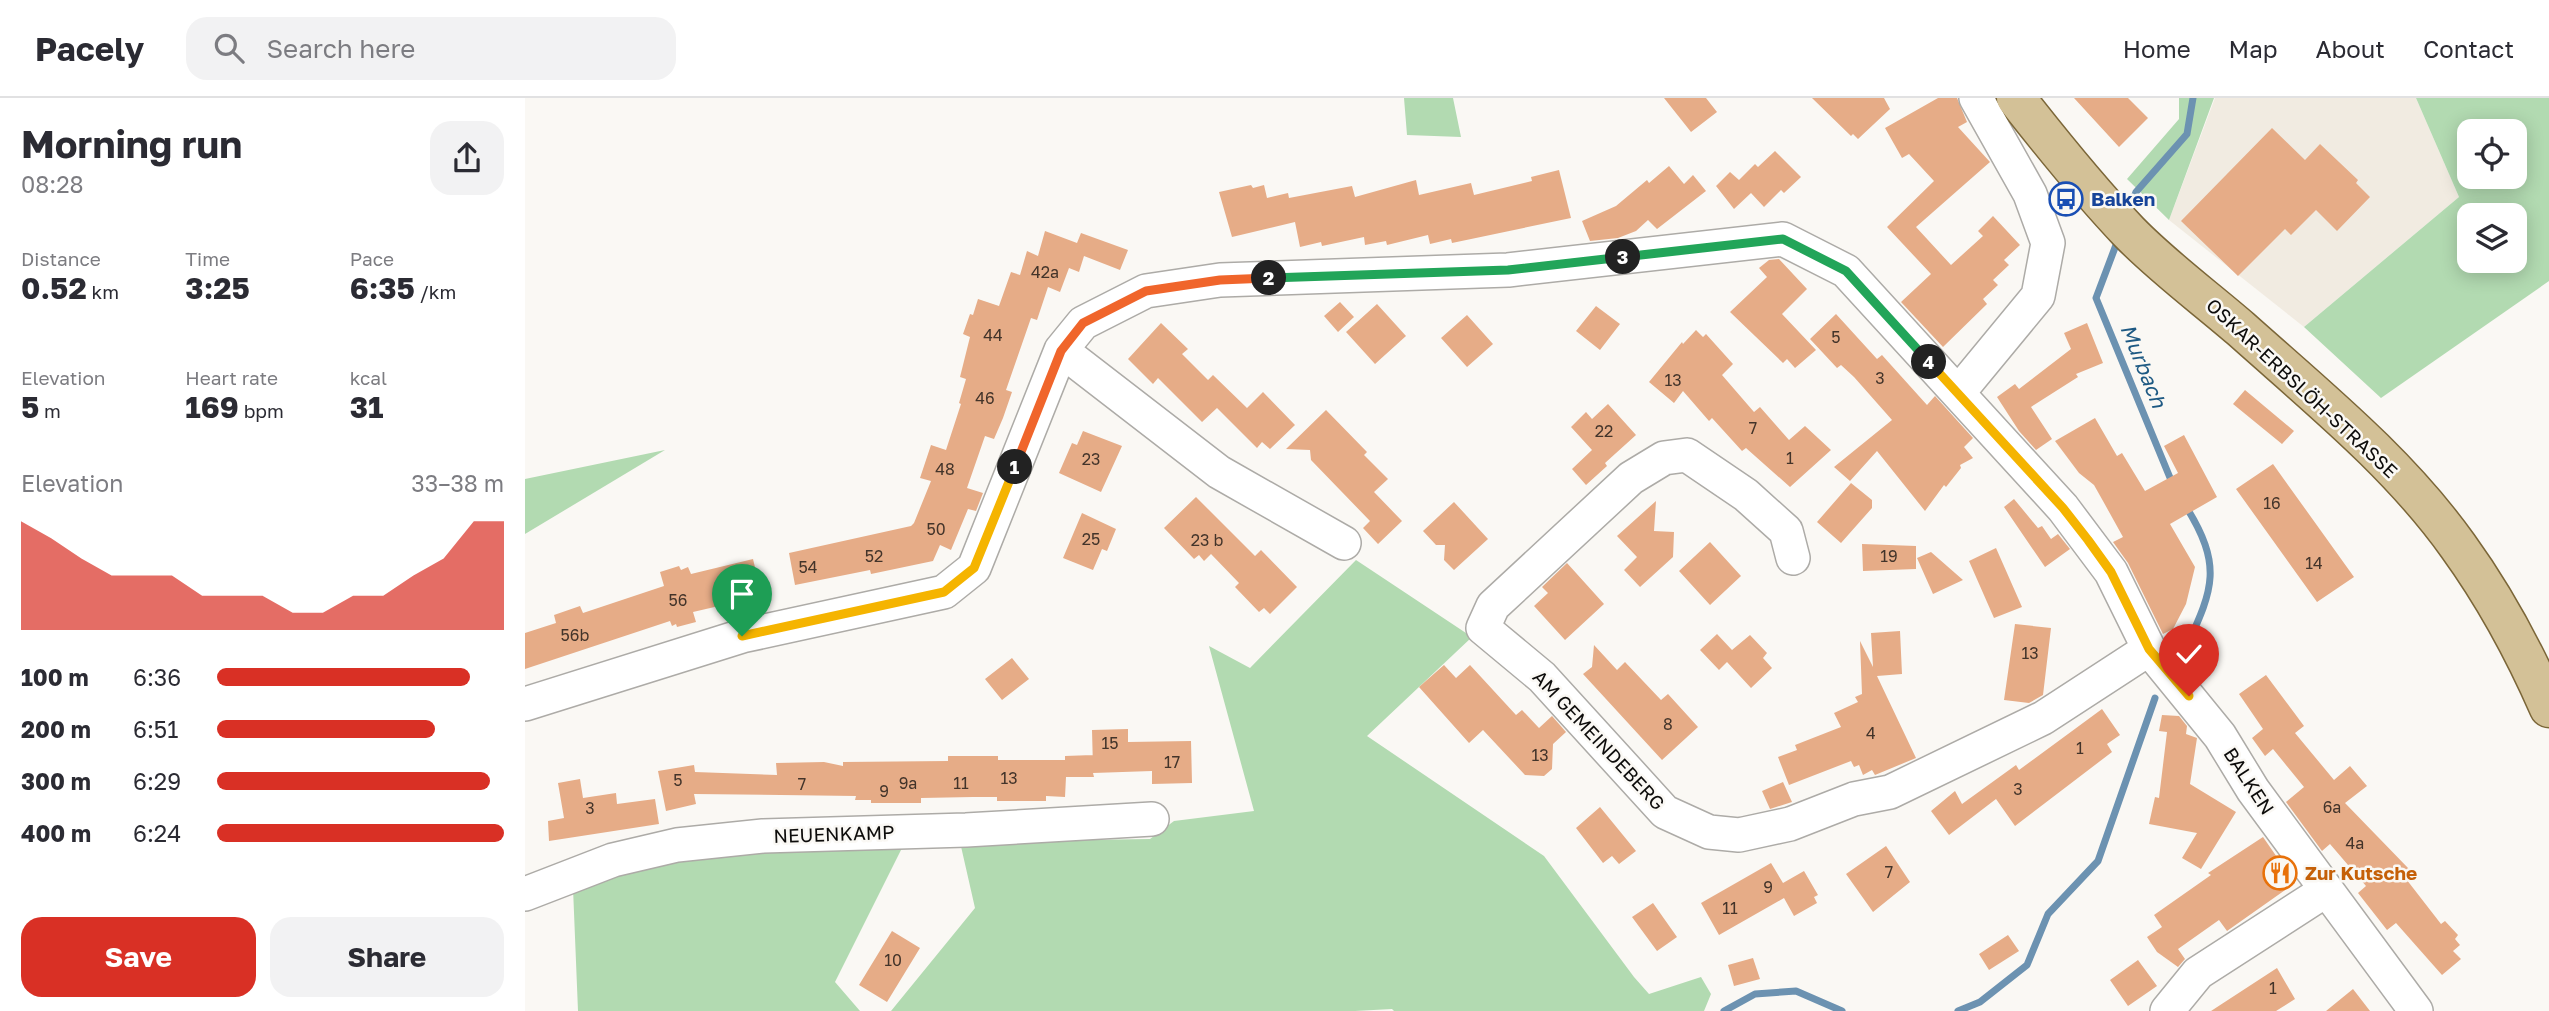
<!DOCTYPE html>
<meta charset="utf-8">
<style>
body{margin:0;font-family:"Golos Text",sans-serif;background:#f2f2f3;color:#2b2b33;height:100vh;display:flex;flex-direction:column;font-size:26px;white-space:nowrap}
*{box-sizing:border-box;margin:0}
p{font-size:23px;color:#7c7c81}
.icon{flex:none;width:38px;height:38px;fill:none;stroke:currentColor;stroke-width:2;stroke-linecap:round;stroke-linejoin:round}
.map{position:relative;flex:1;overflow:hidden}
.sheet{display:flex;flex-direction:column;background:#fff;width:525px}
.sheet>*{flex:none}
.tools{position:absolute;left:1932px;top:21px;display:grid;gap:14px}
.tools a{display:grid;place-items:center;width:70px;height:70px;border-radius:14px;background:#fff;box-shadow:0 4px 18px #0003;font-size:35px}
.pin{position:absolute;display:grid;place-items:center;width:60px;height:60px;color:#fff;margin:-72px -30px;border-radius:50% 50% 50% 0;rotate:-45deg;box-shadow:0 0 7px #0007}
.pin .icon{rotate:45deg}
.km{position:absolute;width:35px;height:35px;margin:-18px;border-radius:50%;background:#222;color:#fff;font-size:19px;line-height:35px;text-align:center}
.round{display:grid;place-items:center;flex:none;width:74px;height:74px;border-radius:21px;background:#f2f2f3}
.overview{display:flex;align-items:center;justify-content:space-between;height:119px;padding:0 21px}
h1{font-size:38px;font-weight:700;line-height:52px}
.metrics{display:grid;grid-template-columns:repeat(3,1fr);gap:10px;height:119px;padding:7px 21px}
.metrics div{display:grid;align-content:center}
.metrics b{font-size:30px;font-weight:700}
.metrics small{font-size:19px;font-weight:400}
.metrics p{font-size:19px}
.chart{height:196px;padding:14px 21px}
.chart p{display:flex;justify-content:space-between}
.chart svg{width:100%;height:126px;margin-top:7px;fill:#d93025;opacity:.7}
.primary-button{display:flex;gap:14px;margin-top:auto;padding:14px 21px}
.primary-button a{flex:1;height:80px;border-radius:21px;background:#d93025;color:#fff;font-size:28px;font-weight:700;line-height:80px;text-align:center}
.primary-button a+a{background:#f2f2f3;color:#2b2b33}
ul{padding:0 21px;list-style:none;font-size:23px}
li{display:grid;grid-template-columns:112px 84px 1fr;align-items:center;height:52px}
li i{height:18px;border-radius:9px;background:#d93025}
header{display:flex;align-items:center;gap:42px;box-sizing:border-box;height:98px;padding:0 35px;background:#fff;border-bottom:2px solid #e1e1e2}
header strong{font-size:33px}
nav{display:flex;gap:38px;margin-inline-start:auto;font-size:24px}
.search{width:490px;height:63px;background:#f2f2f3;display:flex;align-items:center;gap:18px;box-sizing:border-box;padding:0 24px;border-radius:21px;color:#7c7c81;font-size:26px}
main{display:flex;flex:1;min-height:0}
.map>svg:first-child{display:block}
.built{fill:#f1ebe1}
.green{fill:#b2dab1;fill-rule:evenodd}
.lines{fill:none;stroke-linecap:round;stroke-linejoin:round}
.stream{stroke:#6c92b1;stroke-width:7}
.building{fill:#e6ac87}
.minor-casing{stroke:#adaba7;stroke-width:36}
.major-casing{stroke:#7b6638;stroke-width:41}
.minor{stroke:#fff;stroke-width:33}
.major{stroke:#d3c197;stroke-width:38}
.split-1-casing{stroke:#fff;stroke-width:14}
.split-2-casing{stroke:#fff;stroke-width:14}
.split-3-casing{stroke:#fff;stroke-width:14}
.split-4-casing{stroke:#fff;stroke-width:14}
.split-5-casing{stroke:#fff;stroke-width:14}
.split-1{stroke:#f5b400;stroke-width:9}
.split-2{stroke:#f0652b;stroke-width:9}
.split-3{stroke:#22a559;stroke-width:9}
.split-4{stroke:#22a559;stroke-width:9}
.split-5{stroke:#f5b400;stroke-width:9}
.labels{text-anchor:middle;stroke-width:5;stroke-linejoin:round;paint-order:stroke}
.number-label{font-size:16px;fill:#43342a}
.transit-label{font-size:19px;font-weight:bold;fill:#164399;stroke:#faf8f4;text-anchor:start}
.street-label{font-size:19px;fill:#0d0c0b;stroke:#faf8f4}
.food-label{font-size:19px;font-weight:bold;fill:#c56008;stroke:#faf8f4;text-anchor:start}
.water-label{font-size:21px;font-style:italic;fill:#1d5983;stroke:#faf8f4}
</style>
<header>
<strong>Pacely</strong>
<div class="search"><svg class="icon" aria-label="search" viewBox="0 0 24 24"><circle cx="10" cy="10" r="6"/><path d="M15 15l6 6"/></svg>Search here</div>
<nav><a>Home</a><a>Map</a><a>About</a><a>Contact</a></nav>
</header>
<main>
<section class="sheet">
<div class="overview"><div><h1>Morning run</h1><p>08:28</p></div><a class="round"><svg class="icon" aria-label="share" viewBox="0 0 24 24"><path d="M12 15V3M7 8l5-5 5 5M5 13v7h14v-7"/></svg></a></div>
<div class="metrics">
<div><p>Distance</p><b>0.52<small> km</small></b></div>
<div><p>Time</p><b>3:25</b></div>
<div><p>Pace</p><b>6:35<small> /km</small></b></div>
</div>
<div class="metrics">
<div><p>Elevation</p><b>5<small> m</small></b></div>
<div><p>Heart rate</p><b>169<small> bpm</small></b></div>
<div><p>kcal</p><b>31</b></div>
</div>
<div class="chart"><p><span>Elevation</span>33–38 m</p>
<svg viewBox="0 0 160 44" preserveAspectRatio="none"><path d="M0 44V6L10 12L20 19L30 25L40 25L50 25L60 32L70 32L80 32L90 38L100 38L110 32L120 32L130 25L140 19L150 6L160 6V44z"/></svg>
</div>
<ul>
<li><b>100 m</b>6:36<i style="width:88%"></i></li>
<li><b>200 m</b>6:51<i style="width:76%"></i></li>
<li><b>300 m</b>6:29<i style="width:95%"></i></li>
<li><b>400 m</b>6:24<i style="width:100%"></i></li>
</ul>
<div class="primary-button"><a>Save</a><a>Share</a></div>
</section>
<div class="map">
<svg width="2024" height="913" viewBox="0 0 2024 913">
<rect width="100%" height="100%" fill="#faf8f4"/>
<!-- built -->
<path class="built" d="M1690,0H1891L1934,99L1779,229L1644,122Z"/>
<!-- green -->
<path class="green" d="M879,0H928L936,39L882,37Z
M1654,0H1689L1644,122L1602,81L1654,21Z
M1891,0H2024V183L1856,300L1779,229L1934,99ZM1944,33H1990V79H1944ZM1944,117H1990V163H1944Z
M140,352L0,436V381Z
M831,462L947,539L842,638L1019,758L1109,879L1124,896L1176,879L1186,896L1179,913H869L867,911L830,913H366L450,810L435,744L625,741L649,723L729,713L684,548L725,570Z
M378,748L310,884L335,913H53L48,790L96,773L206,754Z"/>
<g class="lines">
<!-- stream -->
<path class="stream" d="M1603,115L1611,94L1662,36L1668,0
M1594,139L1571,200L1648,387
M1657,559C1686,494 1701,472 1660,407
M1199,913L1230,896L1271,893L1317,913
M1433,913L1455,904L1502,867L1523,816L1573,763L1630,600"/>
</g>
<!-- building -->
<path class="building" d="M1139,0H1181L1192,14L1166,34Z
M1287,0H1359L1365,11L1333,41L1328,36L1326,38Z
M1413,0H1432L1442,24L1433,29L1465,64L1391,129L1426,167L1458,138L1453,133L1468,118L1495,147L1479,162L1484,167L1468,182L1473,187L1458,201L1462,206L1418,249L1376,204L1406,176L1362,129L1409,83L1384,56L1377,60L1360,30Z
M1549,0H1603L1623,20L1594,49Z
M1747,30L1780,62L1795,46L1833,82L1831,85L1845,99L1812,133L1791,112L1766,137L1760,131L1713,178L1656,123Z
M1250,53L1276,79L1259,95L1256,92L1239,109L1226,95L1209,111L1191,88L1205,74L1214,82L1230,66L1233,69Z
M1144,68L1159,86L1168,77L1181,93L1132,131L1123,122L1111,133L1093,140L1065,143L1057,123L1091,108L1122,82L1124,85Z
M1034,72L1046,120L927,145L926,141L905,146L903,137L862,147L861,143L840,147L839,139L797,148L796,144L775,149L770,124L707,139L694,94L726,87L728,90L739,87L742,100L763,95L764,100L827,88L830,99L891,82L894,97L946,85L949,97L1007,83L1006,79Z
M520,133L552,145L556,135L603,152L595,172L559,158L554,174L544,170L535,194L523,189L512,222L506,220L481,292L487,294L478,320L469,341L460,338L442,390L458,395L451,413L443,411L426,452L415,447L408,463L346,476L345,472L270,487L264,455L386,428L389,425L406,383L395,380L406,347L421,352L436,306L434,305L441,281L435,279L445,239L438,236L445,216L448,217L453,201L474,208L486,174L495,177L502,153L513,158Z
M1254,161L1282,191L1257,216L1291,252L1270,270L1262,261L1258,265L1205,214L1242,179L1234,170L1244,162Z
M815,204L829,219L813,234L799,218Z
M852,206L881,238L850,266L821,234Z
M1071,208L1095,226L1075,252L1051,233Z
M1311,216L1352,261L1357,257L1402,307L1410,298L1448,340L1439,349L1448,360L1435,367L1436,370L1421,389L1419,387L1400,413L1352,353L1325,383L1309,369L1367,322L1329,279L1316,267L1312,270L1285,241Z
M942,217L968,246L942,269L916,240Z
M636,225L663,251L657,256L683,282L688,277L722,310L738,294L770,327L745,351L737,344L732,350L692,310L677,324L633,280L628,286L603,261Z
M1562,225L1578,265L1551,276L1553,279L1506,309L1527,341L1511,352L1494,333L1472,299L1490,286L1494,291L1546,251L1539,235Z
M1171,232L1178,239L1181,236L1208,266L1197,277L1229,314L1235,309L1264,342L1280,328L1306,352L1265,389L1221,350L1217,353L1187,320L1184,323L1158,293L1149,305L1124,284L1157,244L1158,246Z
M1720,292L1769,333L1757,346L1708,306Z
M1083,306L1111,337L1080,365L1082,368L1061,387L1047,371L1067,352L1046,329L1061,314L1067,321Z
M801,312L842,354L839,357L863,381L849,394L877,423L853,446L838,430L845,423L786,362L785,352L761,351Z
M1570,320L1592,358L1597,355L1620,393L1653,375L1639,348L1659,337L1692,399L1645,426L1670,469L1661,506L1648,531L1638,536L1603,465L1588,444L1598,439L1578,403L1569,387L1554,375L1530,343Z
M558,333L597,348L576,394L534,375L547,345L552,347Z
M1748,366L1829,479L1792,504L1711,391Z
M1326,385L1347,402V410L1316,445L1292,424Z
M671,399L730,458L736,452L772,489L745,516L739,510L734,514L710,489L714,485L686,456L679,463L674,457L669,461L639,430Z
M1489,401L1513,430L1517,428L1526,441L1533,436L1545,451L1520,469L1479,409Z
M1131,403L1129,433L1149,434L1148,459L1115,489L1099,472L1112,459L1092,438Z
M929,404L963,441L929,472L919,462L920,447H911L898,433Z
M557,415L591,431L582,453L577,451L568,472L538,460Z
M1185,444L1216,478L1185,507L1154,473Z
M1337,446L1391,448V471L1338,473Z
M1471,450L1497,509L1469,520L1444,463Z
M1406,454L1438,482L1408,496L1392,460Z
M228,461L237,498L168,514L171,524L152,529L151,526L147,528L145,523L0,571V535L31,525L29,517L55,508L58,515L139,488L135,474L154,468L156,472L163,469L166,476Z
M1042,465L1079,506L1040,542L1009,508L1023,495L1017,489Z
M1490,526L1526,530L1518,597L1504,605L1479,602Z
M1375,533L1377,576L1352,578L1391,660L1350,677L1347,672L1338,677L1334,667L1329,669L1326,663L1264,687L1253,659L1272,652L1270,647L1316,629L1309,615L1333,604L1330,599L1337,596L1335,543L1348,569L1346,535Z
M1192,536L1207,552L1225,537L1242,555L1238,560L1247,570L1226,590L1202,564L1194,572L1175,552Z
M1069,547L1092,572L1100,564L1136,602L1143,596L1173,629L1137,662L1058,576L1067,569Z
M487,560L504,581L477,602L460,581Z
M919,567L931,580L945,567L991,617L997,612L1014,630L1027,618L1041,634L1028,646L1027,671L1019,678L1000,677L958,632L944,645L894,589Z
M1741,577L1779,628L1770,635L1809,682L1825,668L1842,688L1820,705L1884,771L1878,777L1916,826L1920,823L1933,837L1930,841L1935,847L1928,853L1936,861L1917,877L1871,825L1862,832L1833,795L1841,788L1805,746L1797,753L1761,704L1779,689L1748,651L1740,658L1727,640L1738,631L1714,596Z
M1577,611L1595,637L1582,646L1587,654L1490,728L1471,701L1424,737L1406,713L1430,693L1437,706L1491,667L1494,672Z
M1637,617L1654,618L1662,628L1661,636L1672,640L1665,686L1711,714L1676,771L1657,760L1672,735L1624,726L1630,699L1634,700L1642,634L1634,633Z
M603,631V644L666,643L667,685L627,686V673L568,675L569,679H541L540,699L521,698V703H472V699H448L396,700V705H346V702H330L331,698L169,696L171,706L141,713L133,673L169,667L170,674L252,677L251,665L299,664L318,668V664L423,663V658H473V662H540V658L568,657V670L567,632Z
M55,681L58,700L91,695L92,706L130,701L134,726L24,743L23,723L39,720L33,685Z
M1258,684L1267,704L1245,711L1237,693Z
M1075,709L1111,753L1094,766L1087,758L1078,765L1051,730Z
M1738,739L1770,785L1702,833L1694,822L1653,851L1660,861L1653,869L1632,854L1622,839L1637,829L1629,817L1686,777L1683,775Z
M1361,748L1385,784L1348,814L1321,776Z
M1246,765L1258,785L1279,773L1293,797L1289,799L1292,805L1269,818L1259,800L1194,837L1176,805Z
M1128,805L1152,839L1132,853L1107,819Z
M367,833L395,850L362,904L334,887Z
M1483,837L1494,853L1464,872L1454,856Z
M1228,860L1235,881L1209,888L1203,867Z
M1613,862L1632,888L1603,908L1585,882Z
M1752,870L1770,901L1751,913H1686Z
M1828,891L1845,913H1801Z"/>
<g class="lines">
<defs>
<path id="minor" d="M536,252L694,374L819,445
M1433,295L1513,198L1523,145L1505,96L1451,0
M1268,460L1261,433L1221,397L1162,357L1139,360L1106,380L968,508L958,530L1017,579L1140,714L1184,734L1214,737L1265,726L1329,701L1365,694L1518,620L1624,551
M0,606L217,538L419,494L449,470L536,252L558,225L621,193L695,182L983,172L1258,141L1321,173L1538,410L1586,474L1624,551L1695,638L1728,692L1891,913
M0,796L88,762L152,747L238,738L441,732L627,721
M1642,913L1673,875L1800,793"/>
<path id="major" d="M1491,0C1527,46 1564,92 1604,134C1638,169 1679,199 1716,231C1792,299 1874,365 1933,448C1970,499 1999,553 2024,610"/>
</defs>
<!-- minor casing -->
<use href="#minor" class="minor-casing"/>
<!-- major casing -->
<use href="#major" class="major-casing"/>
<!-- minor -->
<use href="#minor" class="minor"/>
<!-- major -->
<use href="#major" class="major"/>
</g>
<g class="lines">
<defs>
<path id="split-1" d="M217,538L419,494L449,470L490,369"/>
<path id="split-2" d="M490,369L536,253L558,225L621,193L695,182L744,180"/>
<path id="split-3" d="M744,180L983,172L1098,159"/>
<path id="split-4" d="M1098,159L1258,141L1321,173L1404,264"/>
<path id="split-5" d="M1404,264L1538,410L1563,442L1586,474L1624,551L1664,598"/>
</defs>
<!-- split-1 casing -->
<use href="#split-1" class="split-1-casing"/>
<!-- split-2 casing -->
<use href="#split-2" class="split-2-casing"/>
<!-- split-3 casing -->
<use href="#split-3" class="split-3-casing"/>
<!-- split-4 casing -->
<use href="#split-4" class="split-4-casing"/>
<!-- split-5 casing -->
<use href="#split-5" class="split-5-casing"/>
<!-- split-1 -->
<use href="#split-1" class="split-1"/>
<!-- split-2 -->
<use href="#split-2" class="split-2"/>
<!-- split-3 -->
<use href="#split-3" class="split-3"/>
<!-- split-4 -->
<use href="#split-4" class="split-4"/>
<!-- split-5 -->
<use href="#split-5" class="split-5"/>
</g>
<!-- icons -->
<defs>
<symbol id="bus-ring" viewBox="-11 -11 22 22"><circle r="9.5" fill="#faf8f4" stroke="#1a4fb4" stroke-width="1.5"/><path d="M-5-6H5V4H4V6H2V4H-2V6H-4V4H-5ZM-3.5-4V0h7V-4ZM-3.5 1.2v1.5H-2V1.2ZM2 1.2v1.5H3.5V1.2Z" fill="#1a4fb4"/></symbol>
<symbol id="restaurant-ring" viewBox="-11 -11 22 22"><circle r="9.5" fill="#faf8f4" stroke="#e8710a" stroke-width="1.5"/><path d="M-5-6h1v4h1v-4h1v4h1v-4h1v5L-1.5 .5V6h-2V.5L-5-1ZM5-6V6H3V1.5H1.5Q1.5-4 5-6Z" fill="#e8710a"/></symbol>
</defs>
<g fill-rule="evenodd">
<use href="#bus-ring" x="1522" y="82" width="38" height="38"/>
<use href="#restaurant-ring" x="1736" y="756" width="38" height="38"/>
</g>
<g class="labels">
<!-- number labels -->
<g class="number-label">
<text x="520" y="180">42a</text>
<text x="468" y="243">44</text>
<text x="1311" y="245">5</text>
<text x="1355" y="286">3</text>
<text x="1148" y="288">13</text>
<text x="460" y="306">46</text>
<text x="1228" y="336">7</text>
<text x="1079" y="339">22</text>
<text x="1265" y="366">1</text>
<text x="566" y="367">23</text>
<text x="420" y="377">48</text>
<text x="1747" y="411">16</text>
<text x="411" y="437">50</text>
<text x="566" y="447">25</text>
<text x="682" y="448">23 b</text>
<text x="349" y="464">52</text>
<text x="1364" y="464">19</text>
<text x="1789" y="471">14</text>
<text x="283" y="475">54</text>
<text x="153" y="508">56</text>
<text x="50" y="543">56b</text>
<text x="1505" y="561">13</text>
<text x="1143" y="632">8</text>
<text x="1346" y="641">4</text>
<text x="585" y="651">15</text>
<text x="1555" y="656">1</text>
<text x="1015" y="663">13</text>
<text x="647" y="670">17</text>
<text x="484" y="686">13</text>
<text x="153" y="688">5</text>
<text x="383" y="691">9a</text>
<text x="436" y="691">11</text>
<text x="277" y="692">7</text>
<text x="1493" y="697">3</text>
<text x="359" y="699">9</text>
<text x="1807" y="715">6a</text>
<text x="65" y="716">3</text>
<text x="1830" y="751">4a</text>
<text x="1364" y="780">7</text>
<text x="1243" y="795">9</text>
<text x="1205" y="816">11</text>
<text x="368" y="868">10</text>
<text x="1748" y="896">1</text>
</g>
<!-- transit labels -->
<g class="transit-label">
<text x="1566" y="108">Balken</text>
</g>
<!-- street labels -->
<g class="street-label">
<text transform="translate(1777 290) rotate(43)" y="7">OSKAR-ERBSLÖH-STRASSE</text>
<text transform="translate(1074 642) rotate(47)" y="7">AM GEMEINDEBERG</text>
<text transform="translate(1724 683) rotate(57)" y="7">BALKEN</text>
<text transform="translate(309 736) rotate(-2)" y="7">NEUENKAMP</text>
</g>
<!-- food labels -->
<g class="food-label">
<text x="1780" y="782">Zur Kutsche</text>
</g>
<!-- water labels -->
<g class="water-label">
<text transform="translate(1618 268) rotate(68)" y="7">Murbach</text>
</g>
</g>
</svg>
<div class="tools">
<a><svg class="icon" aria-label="locate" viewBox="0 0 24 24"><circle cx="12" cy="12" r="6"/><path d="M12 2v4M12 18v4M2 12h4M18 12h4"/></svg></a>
<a><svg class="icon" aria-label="layers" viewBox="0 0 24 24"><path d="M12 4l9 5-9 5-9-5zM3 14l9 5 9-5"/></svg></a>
</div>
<div class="pin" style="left:217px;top:538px;background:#1e9e55"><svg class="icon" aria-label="arrive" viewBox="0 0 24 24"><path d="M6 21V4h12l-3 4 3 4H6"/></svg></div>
<div class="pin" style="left:1664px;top:598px;background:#d93025"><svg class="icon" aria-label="check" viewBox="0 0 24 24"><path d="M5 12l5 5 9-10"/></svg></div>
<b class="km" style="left:490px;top:369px">1</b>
<b class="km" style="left:744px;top:180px">2</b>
<b class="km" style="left:1098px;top:159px">3</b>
<b class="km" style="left:1404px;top:264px">4</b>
</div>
</main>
